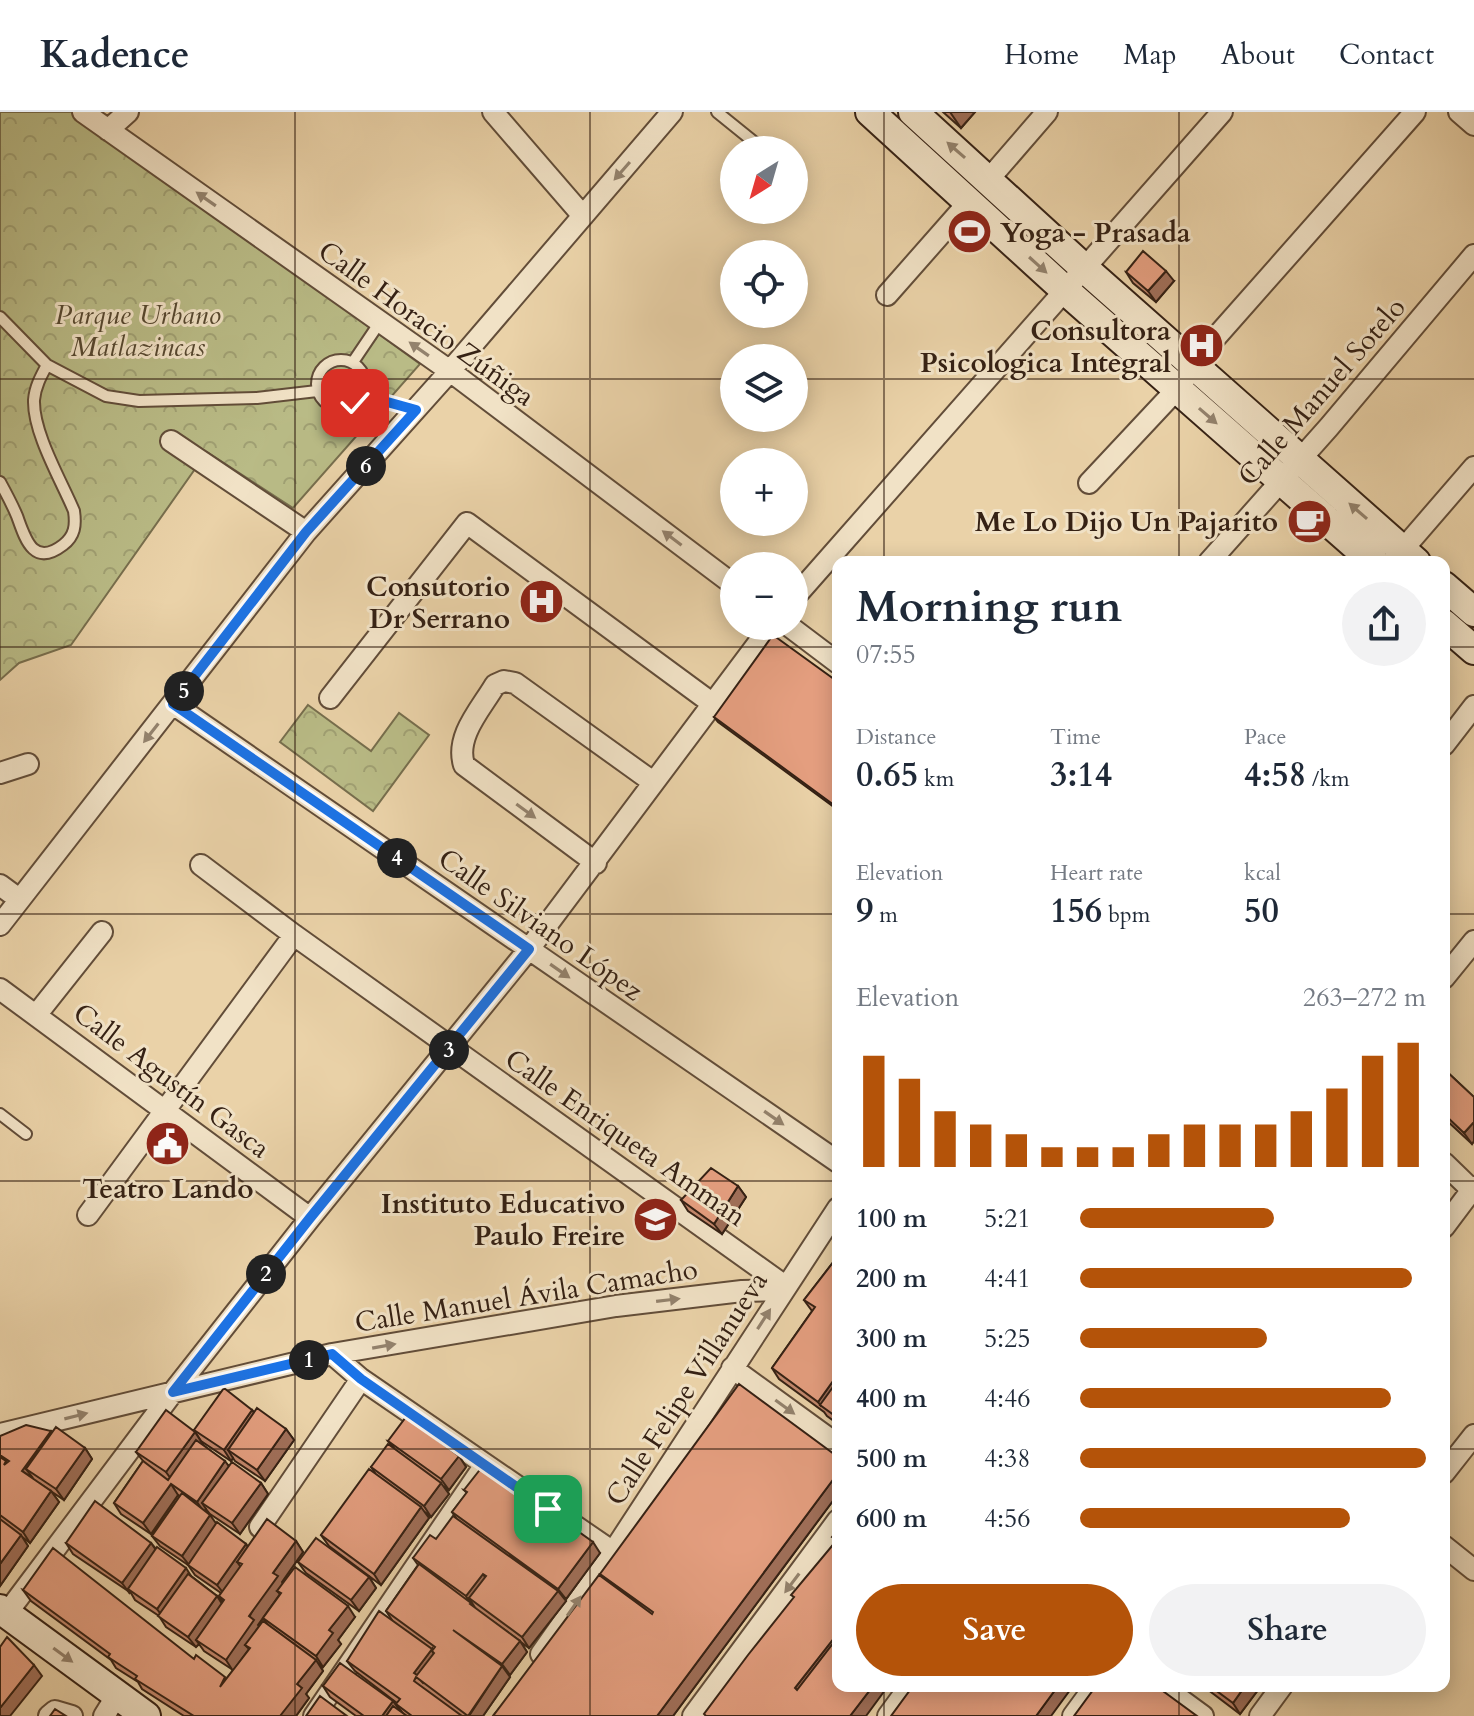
<!DOCTYPE html>
<meta charset="utf-8">
<style>
body{margin:0;font-family:Cardo,serif;background:#f2f2f3;color:#1f2937;height:100vh;display:flex;flex-direction:column;font-size:30px;white-space:nowrap}
*{box-sizing:border-box;margin:0}
p{font-size:26px;color:#747a83}
.icon{flex:none;width:44px;height:44px;fill:none;stroke:currentColor;stroke-width:2;stroke-linecap:round;stroke-linejoin:round}
.map{position:relative;flex:1;overflow:hidden}
.panel{position:absolute;left:832px;top:444px;width:618px;height:1136px;display:flex;flex-direction:column;background:#fff;border-radius:16px;box-shadow:0 4px 20px #0003}
.panel>*{flex:none}
.needle{width:52px;rotate:217deg}
.fabs{position:absolute;left:720px;top:24px;display:grid;gap:16px}
.fabs a{display:grid;place-items:center;width:88px;height:88px;border-radius:50%;background:#fff;box-shadow:0 4px 20px #0003;font-size:40px}
.pin{position:absolute;display:grid;place-items:center;width:68px;height:68px;color:#fff;margin:-34px;border-radius:16px;box-shadow:0 4px 12px #0006}
.km{position:absolute;width:40px;height:40px;margin:-20px;border-radius:50%;background:#222;color:#fff;font-size:22px;line-height:40px;text-align:center}
.round{display:grid;place-items:center;flex:none;width:84px;height:84px;border-radius:42px;background:#f2f2f3}
.head{display:flex;align-items:center;justify-content:space-between;height:136px;padding:0 24px}
h1{font-size:44px;font-weight:700;line-height:60px}
.metrics{display:grid;grid-template-columns:repeat(3,1fr);gap:12px;height:136px;padding:8px 24px}
.metrics div{display:grid;align-content:center}
.metrics b{font-size:34px;font-weight:700}
.metrics small{font-size:22px;font-weight:400}
.metrics p{font-size:22px}
.chart{height:224px;padding:16px 24px}
.chart p{display:flex;justify-content:space-between}
.chart svg{width:100%;height:144px;margin-top:8px;stroke:#b45309;stroke-width:6}
.action{display:flex;gap:16px;margin-top:auto;padding:16px 24px}
.action a{flex:1;height:92px;border-radius:48px;background:#b45309;color:#fff;font-size:32px;font-weight:700;line-height:92px;text-align:center}
.action a+a{background:#f2f2f3;color:#1f2937}
ul{padding:0 24px;list-style:none;font-size:26px}
li{display:grid;grid-template-columns:128px 96px 1fr;align-items:center;height:60px}
li i{height:20px;border-radius:10px;background:#b45309}
header{display:flex;align-items:center;gap:48px;box-sizing:border-box;height:112px;padding:0 40px;background:#fff;border-bottom:2px solid #e0e1e3}
header strong{font-size:38px}
nav{display:flex;gap:44px;margin-inline-start:auto;font-size:28px}
.map>svg:first-child{display:block}
.park{fill:url(#park-crowns);stroke:#776e4d;stroke-width:2}
.lines{fill:none;stroke-linecap:round;stroke-linejoin:round}
.lane-casing{stroke:#624d39;stroke-width:14}
.street-casing{stroke:#624d39;stroke-width:24}
.secondary-casing{stroke:#352114;stroke-width:32}
.lane{stroke:#f1e2c6;stroke-width:10}
.street{stroke:#f1e2c6;stroke-width:20}
.secondary{stroke:#f1e2c6;stroke-width:28}
.wall{fill:#c4886d;stroke:#352114;stroke-width:2;fill-rule:evenodd}
.shaded-wall{fill:#a06f59;stroke:#352114;stroke-width:2}
.building{fill:#e49e7f;stroke:#352114;stroke-width:2}
.oneway{fill:#93826d}
.route-casing{stroke:#fff;stroke-width:16}
.route{stroke:#1a73e8;stroke-width:10}
.grid{fill:none;stroke:#352114;stroke-width:2;stroke-opacity:0.55}
.labels{text-anchor:middle;stroke-width:6;stroke-linejoin:round;paint-order:stroke}
.poi-label{font-size:28px;font-weight:bold;fill:#352114;stroke:#f1e2c6;text-anchor:end}
.park-label{font-size:28px;font-style:italic;fill:#564830;stroke:#f1e2c6}
.street-label{font-size:28px;fill:#352114;stroke:#f1e2c6}
</style>
<header>
<strong>Kadence</strong>
<nav><a>Home</a><a>Map</a><a>About</a><a>Contact</a></nav>
</header>
<div class="map">
<svg width="1474" height="1604" viewBox="0 0 1474 1604">
<defs>
<pattern id="park-crowns" width="20" height="18" patternUnits="userSpaceOnUse" patternTransform="scale(2)"><rect width="20" height="18" fill="#b9bb86"/><path d="M2 6a3 3 0 1 1 6 0M12 15a3 3 0 1 1 6 0" fill="none" stroke="#a0a073"/></pattern>
</defs>
<rect width="100%" height="100%" fill="#ead2a8"/>
<filter id="stains"><feTurbulence type="fractalNoise" baseFrequency=".0025" numOctaves="4"/><feColorMatrix values="0 0 0 0 .2 0 0 0 0 .09 0 0 0 0 .02 0 0 0 .5 -.17"/></filter>
<radialGradient id="worn" r=".72"><stop offset=".6" stop-color="#630" stop-opacity="0"/><stop offset="1" stop-color="#630" stop-opacity=".3"/></radialGradient>
<!-- park -->
<path class="park" d="M0,0H74L420,252L293,396L207,340L71,533L19,551L0,568Z
M308,593L371,639L399,601L429,623L373,699L280,630Z"/>
<g class="lines">
<defs>
<path id="lane" d="M717,0L764,38
M794,63L799,67
M0,205L47,253
M317 272a24 24 0 1 1 48 0a24 24 0 1 1-48 0Z
M353,250L380,210
M362,283L416,298
M0,370C6,381 12,392 17,404C25,426 33,456 63,433C75,424 76,413 74,399C61,368 33,321 34,288C35,275 41,264 47,253L106,284L139,289L257,286L317,279
M0,1002L26,1022"/>
<path id="street" d="M83,0L450,259L734,473
M493,0L583,104
M1459,0L1474,13
M108,18L128,0
M989,67L1047,0
M887,183L968,91
M171,329L306,420
M1089,371L1177,277L1209,233L1415,0
M1209,450L1329,315L1474,143
M1392,450L1474,355
M794,486L1222,0
M789,514L838,551
M330,586L467,411L713,592
M173,592L838,1050
M1444,633L1474,594
M0,661L28,652
M596,751L464,653C455,624 481,597 495,573L504,569L515,571L653,670
M201,753L294,823L785,1174
M0,773L19,787
M0,813L306,420L450,259L672,0
M1444,866L1474,829
M0,877L310,1106
M37,902L102,820
M1444,1051L1474,1080
M88,1103L294,823
M1444,1115L1474,1075
M332,1242L361,1267L613,1440
M732,1256L838,1333
M0,1322L332,1242L616,1194L742,1179L783,1178
M1444,1361L1474,1323
M260,1415L361,1267
M1444,1434L1474,1458
M7,1501L173,1280L310,1106L529,837L771,514
M541,1542L613,1440L838,1096
M1162,1574L1203,1604
M49,1604L55,1599L72,1604
M104,1604L117,1583
M314,1604L480,1360
M693,1604L838,1408
M888,1604L910,1574
M1073,1604L1095,1574
M1260,1604L1282,1574"/>
<path id="secondary" d="M870,0L1066,179L1374,450
M913,0L1085,157L1416,450
M1444,474L1474,500
M1444,512L1474,538
M0,1497L146,1604"/>
</defs>
<!-- lane casing -->
<use href="#lane" class="lane-casing"/>
<!-- street casing -->
<use href="#street" class="street-casing"/>
<!-- secondary casing -->
<use href="#secondary" class="secondary-casing"/>
<!-- lane -->
<use href="#lane" class="lane"/>
<!-- street -->
<use href="#street" class="street"/>
<!-- secondary -->
<use href="#secondary" class="secondary"/>
</g>
<!-- wall -->
<path class="wall" d="M943,0H975L961,16Z
M1126,160L1174,169L1156,190L1133,171Z
M838,570V698L718,610L714,605Z
M1444,957L1474,985V1029L1472,1032L1444,1006Z
M738,1074L746,1085L722,1122L688,1099L681,1088Z
M838,1144V1312L827,1304L824,1300L779,1267L772,1256L812,1199L804,1188Z
M252,1298L254,1300L286,1317L294,1328L265,1369L235,1349L233,1346L231,1349L201,1329L194,1318Z
M51,1319L85,1336L92,1347L64,1388L39,1371L51,1379L59,1390L30,1431L21,1424L28,1434L0,1474V1324Z
M195,1320L202,1332L229,1354L261,1371L268,1382L240,1422L210,1402L206,1397L205,1399L216,1412L246,1432L248,1435L296,1429L303,1440L282,1470L283,1471L355,1505L338,1528L341,1532L323,1555L318,1551L323,1559L306,1582L309,1586L296,1604H184L142,1577L138,1570L116,1556L111,1548L31,1489L23,1478L194,1547L226,1567L233,1558L204,1539L199,1532L196,1535L166,1515L159,1504L135,1488L131,1481L73,1442L66,1431H151L156,1437L217,1484L222,1491L223,1490L219,1484L221,1481L195,1463L188,1453L160,1434L152,1424L180,1384L178,1383L151,1422L121,1402L114,1391L143,1349L136,1340ZM263,1506L268,1513L259,1514L258,1513Z
M388,1329L459,1344L466,1355L449,1378L444,1374L449,1382L431,1405L425,1400L429,1406L381,1473L329,1434L321,1423L375,1361L371,1355L394,1336Z
M464,1378L537,1396L600,1441L566,1487L563,1485L566,1489L529,1536L491,1508L520,1529L527,1540L510,1563L507,1561L510,1565L483,1604H356L330,1585L323,1574L402,1600L396,1592L397,1591L355,1559L347,1549L392,1508L386,1499L418,1453L413,1446L436,1427L456,1406L452,1400L467,1381Z
M838,1382L673,1604H493L604,1467L600,1462Z
M298,1450L369,1465L376,1476L359,1499L306,1461Z
M1203,1574H1261L1240,1602Z"/>
<!-- shaded-wall -->
<path class="shaded-wall" d="M950,0H975L961,16Z
M1166,159L1174,169L1156,190L1148,179Z
M1474,1010V1029L1472,1032L1464,1021Z
M738,1074L746,1085L722,1122L714,1112Z
M838,1262V1284L821,1294L818,1290Z
M252,1298L260,1309L228,1338L233,1346L231,1349L224,1338Z
M286,1317L294,1328L265,1369L257,1358Z
M51,1319L59,1330L26,1357L33,1366L22,1359Z
M195,1320L202,1331L174,1371L166,1360Z
M85,1336L92,1347L64,1388L56,1377Z
M459,1344L466,1355L449,1378L441,1367Z
M225,1349L233,1360L202,1391L206,1397L204,1400L197,1390Z
M838,1361V1382L673,1604H657Z
M261,1371L268,1382L240,1422L232,1411Z
M441,1371L449,1382L431,1405L424,1394Z
M171,1372L178,1383L151,1422L143,1411Z
M51,1379L59,1390L30,1431L23,1420Z
M535,1393L542,1404L527,1424L520,1413Z
M421,1395L429,1406L381,1473L374,1462Z
M210,1403L218,1414L190,1454L182,1444Z
M21,1423L28,1434L0,1474V1452Z
M296,1429L303,1440L282,1470L285,1475L277,1479L280,1482L258,1513L262,1518L245,1533L249,1537L233,1559L226,1548L273,1461Z
M593,1430L600,1441L566,1487L558,1477Z
M151,1431L158,1441L128,1477L130,1482L122,1471Z
M246,1432L253,1443L237,1450L243,1458L225,1483L217,1473Z
M186,1456L193,1467L165,1508L157,1497Z
M483,1462L490,1473L469,1486L479,1502L470,1492L466,1484Z
M369,1465L376,1476L359,1499L351,1488Z
M558,1479L566,1489L529,1536L522,1525Z
M217,1484L224,1495L196,1528L199,1532L196,1535L188,1525Z
M348,1494L355,1505L338,1528L341,1532L323,1555L316,1544L329,1518Z
M838,1521V1542L802,1587L795,1576Z
M520,1529L527,1540L510,1563L502,1552Z
M432,1537V1539L439,1549L423,1571L414,1561Z
M316,1548L323,1559L306,1582L309,1586L296,1604H280L297,1572Z
M34,1553L42,1564L10,1604H0V1596Z
M502,1554L510,1565L483,1604H469Z
M873,1574H888L866,1604H850Z
M1058,1574H1073L1051,1604H1036Z
M1245,1574H1261L1240,1602L1233,1591Z
M393,1589L401,1600L398,1604H382Z"/>
<!-- building -->
<path class="building" d="M1143,139L1166,159L1148,179L1126,160Z
M773,523L838,570V696L714,605Z
M1444,957L1474,985V1010L1464,1021L1444,1002Z
M711,1056L738,1074L714,1112L681,1088Z
M838,1144V1262L818,1290L772,1256L815,1195L804,1188Z
M838,1268V1306L820,1293Z
M739,1272L838,1345V1361L657,1604H493L599,1463L652,1502L653,1500L600,1462Z
M224,1276L252,1298L224,1338L194,1318Z
M257,1296L286,1317L257,1358L228,1338Z
M166,1298L195,1320L166,1360L136,1340Z
M406,1305L459,1344L441,1367L388,1329Z
M26,1313L51,1319L22,1359L51,1379L23,1420L0,1403V1345L6,1349L4,1353L9,1349L0,1343V1324Z
M56,1315L85,1336L56,1377L26,1357Z
M196,1328L225,1349L197,1390L171,1372L143,1411L114,1391L143,1349L168,1368Z
M388,1332L441,1371L424,1394L371,1355Z
M232,1350L261,1371L232,1411L202,1391Z
M482,1355L535,1393L520,1413L522,1415L540,1392L593,1430L558,1477L452,1400L467,1380L464,1378Z
M369,1357L421,1395L374,1462L321,1423Z
M182,1381L210,1403L182,1444L152,1424Z
M95,1389L151,1431L122,1471L66,1431Z
M453,1404L558,1479L522,1525L469,1486L486,1464L483,1462L466,1484L413,1446L430,1423L436,1427Z
M0,1407L21,1423L0,1452Z
M267,1407L296,1429L273,1461L278,1464L249,1504L254,1508L226,1548L196,1528L224,1488L219,1484L242,1452L237,1450Z
M217,1410L246,1432L217,1473L188,1453Z
M838,1418V1521L795,1576L797,1578L838,1525V1574H873L850,1604H706L704,1602L748,1543L794,1485L791,1483L837,1428L832,1425Z
M316,1426L369,1465L351,1488L298,1450Z
M157,1435L186,1456L157,1497L128,1477Z
M53,1436L194,1547L196,1543L225,1565L220,1575L250,1536L245,1533L263,1509L316,1548L297,1572L302,1576L280,1604H194L135,1567L137,1564L108,1545L110,1542L23,1478Z
M419,1452L471,1491L470,1492L520,1529L502,1552L453,1518L502,1554L468,1604L416,1565L414,1569L462,1604H412L396,1592L400,1587L347,1549L379,1499L432,1537L414,1561L417,1563L434,1541L432,1539L435,1535L386,1499Z
M295,1455L348,1494L329,1518L333,1521L316,1544L263,1506L281,1481L277,1479Z
M188,1462L217,1484L188,1525L158,1504Z
M7,1525L34,1553L0,1596V1535Z
M340,1551L393,1589L382,1604H364L323,1574Z
M913,1574H1058L1036,1604H891Z
M1096,1574H1156L1197,1604H1074Z
M1210,1574H1245L1233,1591Z
M320,1584L347,1604H306Z
M393,1594L407,1604H386Z
M55,1597L66,1604H50Z"/>
<!-- one-way arrows -->
<defs><path id="oneway-solid" d="M-6-.8H1V-3.2L6.5 0L1 3.2V.8H-6Z" transform="scale(2)"/></defs>
<g class="oneway">
<use href="#oneway-solid" transform="translate(956 38) rotate(-139)"/>
<use href="#oneway-solid" transform="translate(622 59) rotate(131)"/>
<use href="#oneway-solid" transform="translate(206 87) rotate(-145)"/>
<use href="#oneway-solid" transform="translate(1038 153) rotate(42)"/>
<use href="#oneway-solid" transform="translate(419 237) rotate(-145)"/>
<use href="#oneway-solid" transform="translate(1208 304) rotate(41)"/>
<use href="#oneway-solid" transform="translate(1358 399) rotate(-139)"/>
<use href="#oneway-solid" transform="translate(672 426) rotate(-143)"/>
<use href="#oneway-solid" transform="translate(151 621) rotate(128)"/>
<use href="#oneway-solid" transform="translate(526 699) rotate(36)"/>
<use href="#oneway-solid" transform="translate(560 859) rotate(35)"/>
<use href="#oneway-solid" transform="translate(774 1006) rotate(35)"/>
<use href="#oneway-solid" transform="translate(668 1188) rotate(-7)"/>
<use href="#oneway-solid" transform="translate(764 1207) rotate(-57)"/>
<use href="#oneway-solid" transform="translate(384 1234) rotate(-10)"/>
<use href="#oneway-solid" transform="translate(785 1295) rotate(36)"/>
<use href="#oneway-solid" transform="translate(76 1304) rotate(-14)"/>
<use href="#oneway-solid" transform="translate(792 1471) rotate(127)"/>
<use href="#oneway-solid" transform="translate(574 1494) rotate(-55)"/>
<use href="#oneway-solid" transform="translate(63 1543) rotate(36)"/>
</g>
<g class="lines">
<defs>
<path id="route" d="M355,291L362,283L416,298L306,420L173,592L529,837L310,1106L173,1280L332,1242L361,1267L548,1397"/>
</defs>
<!-- route casing -->
<use href="#route" class="route-casing"/>
<!-- route -->
<use href="#route" class="route"/>
</g>
<!-- grid -->
<path class="grid" d="M295,0V1604M590,0V1604M884,0V450M1179,0V450M0,267H734M794,267H1474M0,535H838M1444,535H1474M0,802H838M1444,802H1474M0,1069H838M1444,1069H1474M0,1337H838M1444,1337H1474M884,1574V1604M1179,1574V1604"/>
<!-- icons -->
<defs>
<symbol id="stadium-disc" viewBox="-11 -11 22 22"><circle r="9.5" fill="#8f2418" stroke="#f1e2c6"/><path d="M0-5a6.5 5 0 1 0 0 10a6.5 5 0 1 0 0-10ZM-3.5-1.8h7v3.6h-7Z" fill="#fff"/></symbol>
<symbol id="hospital-disc" viewBox="-11 -11 22 22"><circle r="9.5" fill="#8f2418" stroke="#f1e2c6"/><path d="M-5-5h3v3.5h4V-5h3V5h-3V1.5h-4V5h-3Z" fill="#fff"/></symbol>
<symbol id="cafe-disc" viewBox="-11 -11 22 22"><circle r="9.5" fill="#8f2418" stroke="#f1e2c6"/><path d="M-5.5-4.5H6V0H3Q3 3.5 0 3.5H-2.5Q-5.5 3.5-5.5 0ZM3-3.2v2h1.7v-2ZM-6 4.5H4V6H-6Z" fill="#fff"/></symbol>
<symbol id="civic-disc" viewBox="-11 -11 22 22"><circle r="9.5" fill="#8f2418" stroke="#f1e2c6"/><path d="M-.6-6.5H3V-4.5H.6V-3L4-1V1h2V6H-6V1h2V-1L-.6-3ZM-1.2 2.5V6h2.4V2.5Z" fill="#fff"/></symbol>
<symbol id="school-disc" viewBox="-11 -11 22 22"><circle r="9.5" fill="#8f2418" stroke="#f1e2c6"/><path d="M0-5L7-2L0 1L-7-2ZM-4 1L0 2.5L4 1V4Q0 6-4 4Z" fill="#fff"/></symbol>
</defs>
<g fill-rule="evenodd">
<use href="#stadium-disc" x="944" y="94" width="51" height="51"/>
<use href="#hospital-disc" x="1176" y="208" width="51" height="51"/>
<use href="#cafe-disc" x="1284" y="384" width="51" height="51"/>
<use href="#hospital-disc" x="516" y="464" width="51" height="51"/>
<use href="#civic-disc" x="142" y="1006" width="51" height="51"/>
<use href="#school-disc" x="630" y="1082" width="51" height="51"/>
</g>
<g class="labels">
<!-- poi labels -->
<g class="poi-label">
<text x="1000" y="130" text-anchor="start">Yoga - Prasada</text>
<text x="1171" y="228">Consultora<tspan x="1171" dy="32">Psicologica Integral</tspan></text>
<text x="1278" y="419">Me Lo Dijo Un Pajarito</text>
<text x="510" y="484">Consutorio<tspan x="510" dy="32">Dr Serrano</tspan></text>
<text x="168" y="1086" text-anchor="middle">Teatro Lando</text>
<text x="625" y="1101">Instituto Educativo<tspan x="625" dy="32">Paulo Freire</tspan></text>
</g>
<!-- park labels -->
<g class="park-label">
<text x="138" y="212">Parque Urbano<tspan x="138" dy="32">Matlazincas</tspan></text>
</g>
<!-- street labels -->
<g class="street-label">
<text transform="translate(427 211) rotate(36)" y="10">Calle Horacio Zúñiga</text>
<text transform="translate(1321 279) rotate(-49)" y="10">Calle Manuel Sotelo</text>
<text transform="translate(541 812) rotate(35)" y="10">Calle Silviano López</text>
<text transform="translate(172 968) rotate(37)" y="10">Calle Agustín Gasca</text>
<text transform="translate(626 1025) rotate(35)" y="10">Calle Enriqueta Amman</text>
<text transform="translate(526 1183) rotate(-9)" y="10">Calle Manuel Ávila Camacho</text>
<text transform="translate(686 1276) rotate(-57)" y="10">Calle Felipe Villanueva</text>
</g>
</g>
<rect width="100%" height="100%" filter="url(#stains)"/>
<rect width="100%" height="100%" fill="url(#worn)"/>
</svg>
<div class="fabs">
<a><svg class="needle" viewBox="-14 -14 28 28"><path d="M0-13l5 13h-10z" fill="#e53935"/><path d="M0 13l5-13h-10z" fill="#747a83"/></svg></a>
<a><svg class="icon" aria-label="locate" viewBox="0 0 24 24"><circle cx="12" cy="12" r="6"/><path d="M12 2v4M12 18v4M2 12h4M18 12h4"/></svg></a>
<a><svg class="icon" aria-label="layers" viewBox="0 0 24 24"><path d="M12 4l9 5-9 5-9-5zM3 14l9 5 9-5"/></svg></a>
<a>+</a>
<a>−</a>
</div>
<div class="pin" style="left:548px;top:1397px;background:#1e9e55"><svg class="icon" aria-label="arrive" viewBox="0 0 24 24"><path d="M6 21V4h12l-3 4 3 4H6"/></svg></div>
<div class="pin" style="left:355px;top:291px;background:#d93025"><svg class="icon" aria-label="check" viewBox="0 0 24 24"><path d="M5 12l5 5 9-10"/></svg></div>
<b class="km" style="left:309px;top:1248px">1</b>
<b class="km" style="left:266px;top:1162px">2</b>
<b class="km" style="left:449px;top:938px">3</b>
<b class="km" style="left:397px;top:746px">4</b>
<b class="km" style="left:184px;top:579px">5</b>
<b class="km" style="left:366px;top:354px">6</b>
<section class="panel">
<div class="head"><div><h1>Morning run</h1><p>07:55</p></div><a class="round"><svg class="icon" aria-label="share" viewBox="0 0 24 24"><path d="M12 15V3M7 8l5-5 5 5M5 13v7h14v-7"/></svg></a></div>
<div class="metrics">
<div><p>Distance</p><b>0.65<small> km</small></b></div>
<div><p>Time</p><b>3:14</b></div>
<div><p>Pace</p><b>4:58<small> /km</small></b></div>
</div>
<div class="metrics">
<div><p>Elevation</p><b>9<small> m</small></b></div>
<div><p>Heart rate</p><b>156<small> bpm</small></b></div>
<div><p>kcal</p><b>50</b></div>
</div>
<div class="chart"><p><span>Elevation</span>263–272 m</p>
<svg viewBox="0 0 160 44" preserveAspectRatio="none"><path d="M5 44V10M15 44V17M25 44V27M35 44V31M45 44V34M55 44V38M65 44V38M75 44V38M85 44V34M95 44V31M105 44V31M115 44V31M125 44V27M135 44V20M145 44V10M155 44V6"/></svg>
</div>
<ul>
<li><b>100 m</b>5:21<i style="width:56%"></i></li>
<li><b>200 m</b>4:41<i style="width:96%"></i></li>
<li><b>300 m</b>5:25<i style="width:54%"></i></li>
<li><b>400 m</b>4:46<i style="width:90%"></i></li>
<li><b>500 m</b>4:38<i style="width:100%"></i></li>
<li><b>600 m</b>4:56<i style="width:78%"></i></li>
</ul>
<div class="action"><a>Save</a><a>Share</a></div>
</section>
</div>
